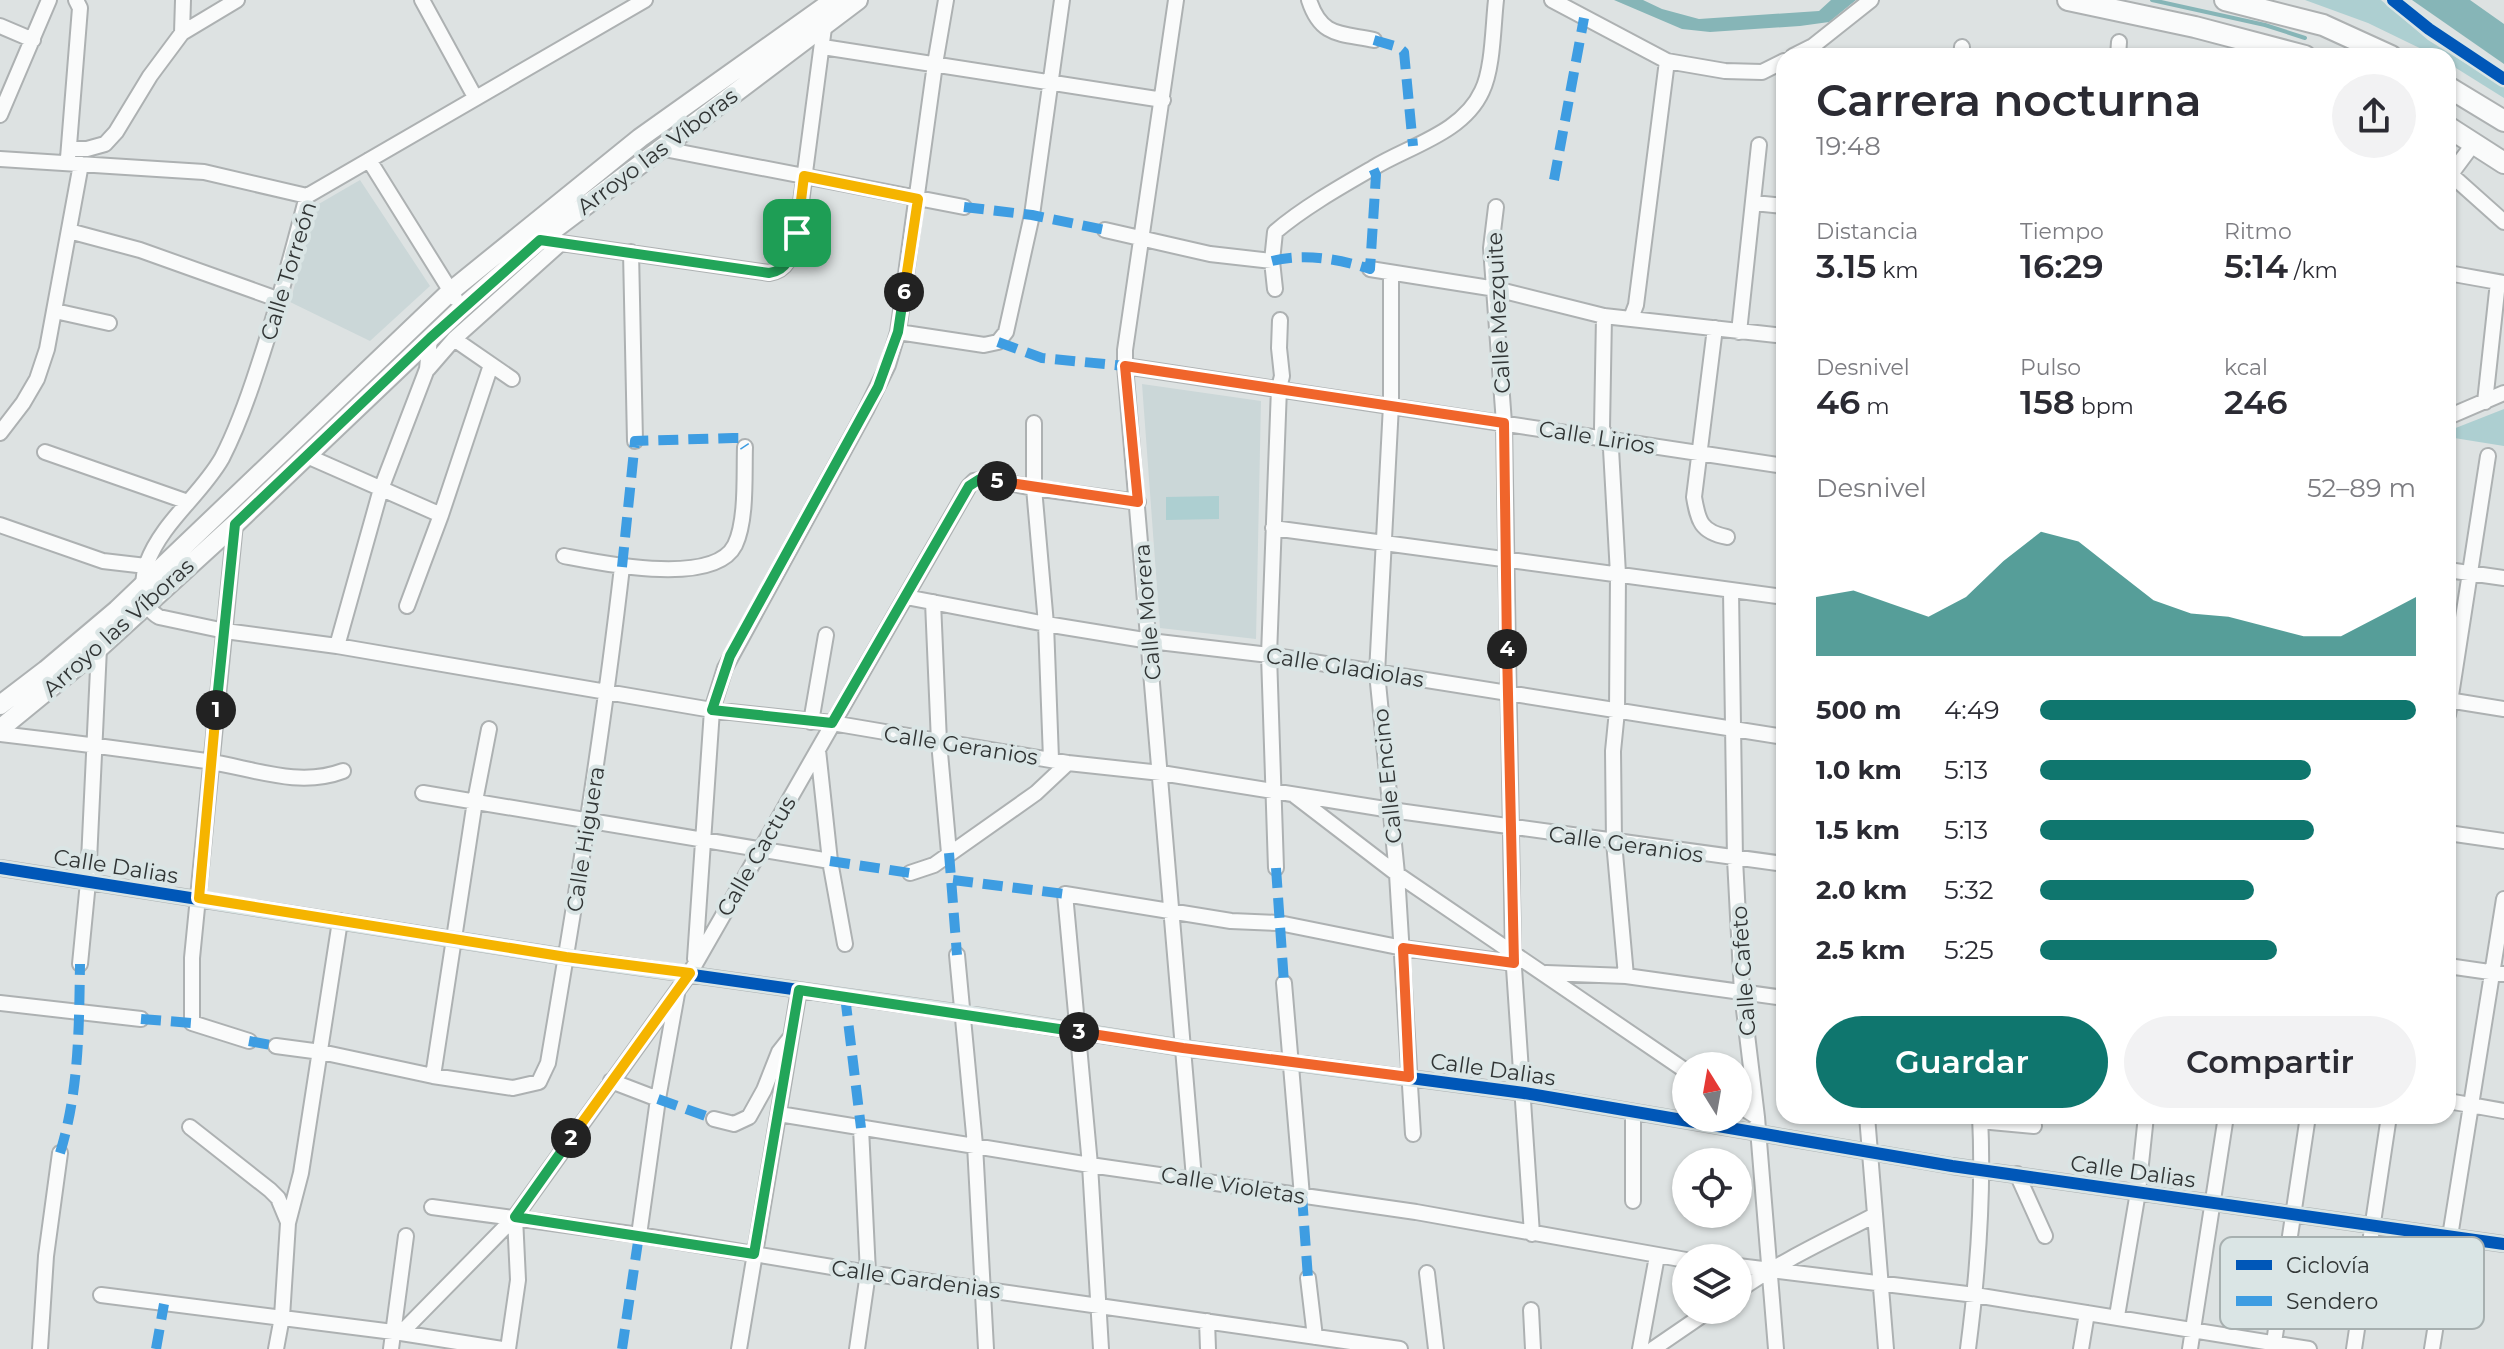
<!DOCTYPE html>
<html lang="es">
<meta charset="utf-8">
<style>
body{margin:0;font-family:Montserrat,sans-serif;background:#f2f2f3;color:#2b2b33;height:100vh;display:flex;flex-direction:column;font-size:30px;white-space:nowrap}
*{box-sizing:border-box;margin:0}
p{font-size:26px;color:#7c7c81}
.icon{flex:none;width:44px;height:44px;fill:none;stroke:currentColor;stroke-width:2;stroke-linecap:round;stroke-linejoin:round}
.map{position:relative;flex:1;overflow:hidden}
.sheet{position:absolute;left:1776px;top:48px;width:680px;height:1076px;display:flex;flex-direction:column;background:#fff;border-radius:24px;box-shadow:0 2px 6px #0004}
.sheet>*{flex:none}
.needle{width:52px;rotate:349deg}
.controls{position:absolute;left:1672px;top:1052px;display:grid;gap:16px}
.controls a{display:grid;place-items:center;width:80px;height:80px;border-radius:50%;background:#fff;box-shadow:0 2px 6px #0004;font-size:40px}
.pin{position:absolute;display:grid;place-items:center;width:68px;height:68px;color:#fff;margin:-34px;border-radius:16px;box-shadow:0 4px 12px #0006}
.km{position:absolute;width:40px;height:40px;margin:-20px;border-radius:50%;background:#222;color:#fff;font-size:22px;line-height:40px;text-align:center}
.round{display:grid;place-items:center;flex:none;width:84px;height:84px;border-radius:42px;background:#f2f2f3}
.summary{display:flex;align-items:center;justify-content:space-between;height:136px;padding:0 40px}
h1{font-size:44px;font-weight:600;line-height:60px}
.stats{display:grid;grid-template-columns:repeat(3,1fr);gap:12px;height:136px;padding:8px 40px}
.stats div{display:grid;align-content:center}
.stats b{font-size:34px;font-weight:600}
.stats small{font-size:22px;font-weight:400}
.stats p{font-size:22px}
.chart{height:224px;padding:16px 40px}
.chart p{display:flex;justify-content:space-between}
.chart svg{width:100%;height:144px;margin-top:8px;fill:#0f766e;opacity:.7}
.primary-button{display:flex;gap:16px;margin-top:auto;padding:16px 40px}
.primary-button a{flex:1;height:92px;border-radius:48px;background:#0f766e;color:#fff;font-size:32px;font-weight:600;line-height:92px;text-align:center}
.primary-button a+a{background:#f2f2f3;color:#2b2b33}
ul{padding:0 40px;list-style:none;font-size:26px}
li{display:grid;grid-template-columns:128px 96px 1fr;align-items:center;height:60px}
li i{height:20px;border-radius:10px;background:#0f766e}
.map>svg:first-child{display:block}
.built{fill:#cbd7d8}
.green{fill:#adcfd1}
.water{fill:#86b5b7}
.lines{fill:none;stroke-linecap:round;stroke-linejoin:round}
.stream{stroke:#86b5b7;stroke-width:4}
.minor-casing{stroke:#adb1b2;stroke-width:18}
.major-casing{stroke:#adb1b2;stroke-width:22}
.highway-casing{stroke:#adb1b2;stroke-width:24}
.minor{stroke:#fafbfb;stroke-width:14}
.major{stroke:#fafbfb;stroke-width:18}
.highway{stroke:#fafbfb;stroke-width:20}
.quiet{stroke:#3e9de2;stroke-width:10;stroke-dasharray:20 10;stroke-linecap:butt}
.cycleway-casing{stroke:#dae5e5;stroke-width:17}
.cycleway{stroke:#0057b8;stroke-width:12}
.split-1-casing{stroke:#fff;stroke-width:16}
.split-2-casing{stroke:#fff;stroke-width:16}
.split-3-casing{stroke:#fff;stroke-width:16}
.split-4-casing{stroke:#fff;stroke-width:16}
.split-5-casing{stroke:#fff;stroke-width:16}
.split-6-casing{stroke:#fff;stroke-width:16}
.split-7-casing{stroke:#fff;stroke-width:16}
.split-1{stroke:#22a559;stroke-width:10}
.split-2{stroke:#f5b400;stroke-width:10}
.split-3{stroke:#22a559;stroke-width:10}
.split-4{stroke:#f0652b;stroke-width:10}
.split-5{stroke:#f0652b;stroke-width:10}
.split-6{stroke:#22a559;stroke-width:10}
.split-7{stroke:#f5b400;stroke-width:10}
.labels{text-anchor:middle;stroke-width:8;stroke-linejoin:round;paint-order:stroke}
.street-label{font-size:22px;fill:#313535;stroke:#dae5e5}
.key{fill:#dae5e5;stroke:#a7b0b0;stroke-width:2}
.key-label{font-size:22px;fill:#313535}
</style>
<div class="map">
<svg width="2504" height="1349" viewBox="0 0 2504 1349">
<rect width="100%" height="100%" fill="#dde2e2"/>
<!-- built -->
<path class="built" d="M360,180L430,286L370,341L290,302L317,205Z
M1142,384L1261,401L1256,639L1160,628Z"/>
<!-- green -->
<path class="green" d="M2305,0H2381L2428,40L2504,87V98L2448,63V56H2436L2368,23Z
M2504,409V446L2448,437V431Z
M1219,496V519L1166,520V497Z"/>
<!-- water -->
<path class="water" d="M1614,0H1643L1662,9L1699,19L1819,11L1831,0H1856L1829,22L1800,26L1710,32L1682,29Z
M2412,0H2470L2504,24V64Z"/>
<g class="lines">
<!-- stream -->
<path class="stream" d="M2152,0L2265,25L2305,38"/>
<defs>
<path id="minor" d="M422,0L475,97
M645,0L307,196C292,254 277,310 258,367C248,398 237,429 222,458C201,495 162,522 147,563C141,581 141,607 159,617L225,631L337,646L712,710L832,723L1068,763L1161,773L1391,810L1784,864
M1176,0L1125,350V366L1194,1178
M1309,0C1321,37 1340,33 1374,40
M1552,0L1667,61L1725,71L1762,72L1784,61
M0,26L33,40
M182,33L183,0
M823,47L1163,100
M1793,56L1813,46L1871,0
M1961,56L1962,47
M2118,56L2119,42
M0,115L49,0
M659,148L964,207
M70,149H87L105,144L116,132L150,76L182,33L237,0
M68,158L80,8L76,0
M0,159L204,172L307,196
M369,160L455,298
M2448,172L2504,222
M2448,178L2474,143
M1754,203L1784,206
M1496,207L1491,248L1504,423L1513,953L1532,1234
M1105,230L1210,254L1272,261
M69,231L140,250L280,300
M540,240L769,273C790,270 792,251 797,233L825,20
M631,252L635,441
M1370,269L1496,289L1604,316L1784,336
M1391,273V405L1377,673L1397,874L1413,1134
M2448,273L2504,283
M1275,289L1272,261L1275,232C1303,208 1340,187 1373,168C1409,146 1463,133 1482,91C1493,69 1493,26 1496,0
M55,311L109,323
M1604,316L1602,428L1611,449L1618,574L1617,711L1613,751L1614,842L1626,976
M1631,318L1636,305L1667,61
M1715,328L1694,497C1698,521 1701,532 1727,537
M898,332L984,345L998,342L1006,332L1032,215L1062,0
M1739,332L1759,145
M454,339L512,379
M1125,366L1784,466
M428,369L454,339L560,244
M2485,402L2498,282
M2448,417L2504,393
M1034,423V488L1046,624L1051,759
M0,433L23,403L37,379L47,349L81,164
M45,452L188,502
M307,456L441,515
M235,524L192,958V1023L249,1041
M0,525L103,561L146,566
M1273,528L1784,597
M564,556C601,563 714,587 735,545C747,520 744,474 745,447
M2448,570L2504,578
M1731,591L1735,859L1742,993L1757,1117L1776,1349
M906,597L1046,624L1150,641L1269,655L1784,737
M933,602L939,742L949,853
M407,606L441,515L491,365
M337,646L381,489L427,369L430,338
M2448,700L2504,709
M2448,715L2488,456
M811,722L826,635
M0,734C69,742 137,751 206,761C252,768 298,788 343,771
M818,750L830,861L845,944
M423,793L830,861
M1294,795L1397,874L1686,1071
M2448,833L2504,841
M0,868L566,957L962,1013L1183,1048L1524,1093L1952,1166L2504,1244
M1276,868L1269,655L1279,388L1282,376L1279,348L1280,320
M910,873L934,865L1036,793L1068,763
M957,955L975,1145L986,1349
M695,959L712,710L725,668L866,410L888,365L898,332L935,64L946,0
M80,964L88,882L99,648
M2448,966L2504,974
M1546,973L1626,976L1784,998
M1284,983L1302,1196
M0,1003L141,1019
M276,1046L321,1052L433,1076L513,1088L539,1082L548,1063C576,898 603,733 622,567
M433,1076L475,801L489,729
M611,1081L658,1099
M2448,1101L2504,1111
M1738,1105L1757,1117
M1633,1113V1201
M779,1114L1090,1165L1416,1212L1686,1260
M1867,1116L1886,1349
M714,1119L734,1124L749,1117L764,1090L779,1052L790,1038
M1980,1121L2034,1126
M190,1127L270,1190L278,1198L288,1222
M2017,1174L2045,1236
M432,1207L639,1235L868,1273L1400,1349
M639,1235L658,1099L677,994
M1738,1266L1975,1295L2309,1349
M1427,1273L1436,1349
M1308,1278L1315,1337
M1738,1291C1781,1261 1829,1239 1875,1215
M101,1295L401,1333L502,1349
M1531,1310L1533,1349
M2117,1316L2138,1192L2146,1116
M1207,1321L1208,1349
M401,1333L515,1217L690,973L969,486L974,481L988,479L1034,488L1138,502
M40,1349L46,1256L60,1153
M276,1349L282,1317L288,1223L301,1173L340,921
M391,1349L406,1236
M508,1349L518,1280L515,1217
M739,1349L799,990
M857,1349L868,1273L861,1128
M1101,1349L1090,1165L1065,894L1231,921L1279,923L1403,948L1514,963
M1640,1349L1657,1256
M1653,1349L1710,1310
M1968,1349C1978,1272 1984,1194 1980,1116
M2081,1349L2087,1313
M2190,1349L2226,1116
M2273,1349L2308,1116
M2354,1349L2389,1116
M2432,1349L2504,899"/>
<path id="major" d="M0,705L46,670L117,610L451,291L640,138L834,0
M0,729L99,648L235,524L462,308L540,240L858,0"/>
<path id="highway" d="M2068,0L2195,27L2305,56
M2225,0L2323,25L2391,56
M2448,87L2504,121
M2448,127L2504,163"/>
</defs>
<!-- minor casing -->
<use href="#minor" class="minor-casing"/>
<!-- major casing -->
<use href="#major" class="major-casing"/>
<!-- highway casing -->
<use href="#highway" class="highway-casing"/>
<!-- minor -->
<use href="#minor" class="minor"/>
<!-- major -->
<use href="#major" class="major"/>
<!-- highway -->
<use href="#highway" class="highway"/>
<!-- quiet -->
<path class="quiet" d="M1374,40L1398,47L1404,52L1413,146
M1554,180L1584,18
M964,207L1032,215L1105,230
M1272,261C1305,253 1339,259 1370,269L1376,175L1373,168
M998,342L1042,358L1125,366
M622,567L635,441L733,438H739L745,447
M949,853L957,955
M830,861L910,873
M1276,868L1284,983
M953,880L1065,894
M845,996L861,1128
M141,1019L192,1023
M249,1041L276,1046
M658,1099L714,1119
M60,1153C79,1091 79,1029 80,964
M1302,1196L1308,1278
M156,1349L164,1304
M622,1349L639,1235"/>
<defs>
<path id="cycleway" d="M2393,0L2429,29L2504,79
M0,868L566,957L962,1013L1183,1048L1524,1093L1952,1166L2504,1244"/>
</defs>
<!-- cycleway casing -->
<use href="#cycleway" class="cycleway-casing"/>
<!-- cycleway -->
<use href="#cycleway" class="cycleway"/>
</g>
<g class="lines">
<defs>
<path id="split-1" d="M216,710L235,524L430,338L540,240L769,273C790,270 792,251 797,233"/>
<path id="split-2" d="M216,710L199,898L566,957L690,973L571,1138"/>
<path id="split-3" d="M571,1138L515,1217L754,1254L799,990L1079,1032"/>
<path id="split-4" d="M1079,1032L1183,1048L1409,1077L1403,948L1514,963L1507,649"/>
<path id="split-5" d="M997,481L1138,502L1125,366L1504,423L1507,649"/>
<path id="split-6" d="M904,292L898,332L878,387L730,656L712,710L832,723L969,486L980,479L997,481"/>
<path id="split-7" d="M797,233L804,176L918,199L904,292"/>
</defs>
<!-- split-1 casing -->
<use href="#split-1" class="split-1-casing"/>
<!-- split-2 casing -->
<use href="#split-2" class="split-2-casing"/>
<!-- split-3 casing -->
<use href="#split-3" class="split-3-casing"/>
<!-- split-4 casing -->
<use href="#split-4" class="split-4-casing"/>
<!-- split-5 casing -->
<use href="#split-5" class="split-5-casing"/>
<!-- split-6 casing -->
<use href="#split-6" class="split-6-casing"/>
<!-- split-7 casing -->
<use href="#split-7" class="split-7-casing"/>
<!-- split-1 -->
<use href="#split-1" class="split-1"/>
<!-- split-2 -->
<use href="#split-2" class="split-2"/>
<!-- split-3 -->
<use href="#split-3" class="split-3"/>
<!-- split-4 -->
<use href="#split-4" class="split-4"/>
<!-- split-5 -->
<use href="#split-5" class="split-5"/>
<!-- split-6 -->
<use href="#split-6" class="split-6"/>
<!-- split-7 -->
<use href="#split-7" class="split-7"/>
</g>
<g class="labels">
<!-- street labels -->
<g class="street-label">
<text transform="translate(657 151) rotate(-37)" y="8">Arroyo las Víboras</text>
<text transform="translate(288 271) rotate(-73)" y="8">Calle Torreón</text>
<text transform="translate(1498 313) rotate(-93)" y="8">Calle Mezquite</text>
<text transform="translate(1597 437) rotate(9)" y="8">Calle Lirios</text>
<text transform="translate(1147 612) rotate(-95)" y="8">Calle Morera</text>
<text transform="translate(118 627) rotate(-42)" y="8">Arroyo las Víboras</text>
<text transform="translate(1345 667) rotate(9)" y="8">Calle Gladiolas</text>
<text transform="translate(961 745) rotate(9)" y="8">Calle Geranios</text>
<text transform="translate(1387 776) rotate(-96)" y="8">Calle Encino</text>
<text transform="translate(585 839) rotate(-81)" y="8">Calle Higuera</text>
<text transform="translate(1626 844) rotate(8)" y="8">Calle Geranios</text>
<text transform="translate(756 856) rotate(-60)" y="8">Calle Cactus</text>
<text transform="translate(116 866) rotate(9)" y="8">Calle Dalias</text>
<text transform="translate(1743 971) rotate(-94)" y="8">Calle Cafeto</text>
<text transform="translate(1493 1069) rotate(8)" y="8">Calle Dalias</text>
<text transform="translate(2133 1171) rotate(8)" y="8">Calle Dalias</text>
<text transform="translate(1233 1185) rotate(9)" y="8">Calle Violetas</text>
<text transform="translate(916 1279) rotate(8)" y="8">Calle Gardenias</text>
</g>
</g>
<!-- legend -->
<rect x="2220" y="1237" width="264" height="92" rx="12" class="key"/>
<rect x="2236" y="1260" width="36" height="10" fill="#0057b8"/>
<rect x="2236" y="1296" width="36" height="10" fill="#3e9de2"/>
<g class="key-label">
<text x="2286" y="1273">Ciclovía</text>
<text x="2286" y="1309">Sendero</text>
</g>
</svg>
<div class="controls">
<a><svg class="needle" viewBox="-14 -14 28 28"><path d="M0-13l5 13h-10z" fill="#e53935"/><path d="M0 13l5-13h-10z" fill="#7c7c81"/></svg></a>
<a><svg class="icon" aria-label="locate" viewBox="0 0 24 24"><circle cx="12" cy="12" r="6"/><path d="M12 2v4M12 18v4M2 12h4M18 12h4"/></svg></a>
<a><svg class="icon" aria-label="layers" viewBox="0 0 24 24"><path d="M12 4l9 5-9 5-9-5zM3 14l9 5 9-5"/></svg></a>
</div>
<div class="pin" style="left:797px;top:233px;background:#1e9e55"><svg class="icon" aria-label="arrive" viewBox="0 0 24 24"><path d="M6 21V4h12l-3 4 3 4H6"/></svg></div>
<b class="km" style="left:216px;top:710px">1</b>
<b class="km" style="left:571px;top:1138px">2</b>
<b class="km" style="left:1079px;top:1032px">3</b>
<b class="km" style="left:1507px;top:649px">4</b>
<b class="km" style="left:997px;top:481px">5</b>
<b class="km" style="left:904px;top:292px">6</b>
<section class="sheet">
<div class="summary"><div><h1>Carrera nocturna</h1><p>19:48</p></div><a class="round"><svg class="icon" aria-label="share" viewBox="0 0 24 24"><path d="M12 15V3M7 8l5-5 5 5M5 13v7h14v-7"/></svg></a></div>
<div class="stats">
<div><p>Distancia</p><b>3.15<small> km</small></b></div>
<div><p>Tiempo</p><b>16:29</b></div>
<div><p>Ritmo</p><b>5:14<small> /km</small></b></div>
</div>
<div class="stats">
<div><p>Desnivel</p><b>46<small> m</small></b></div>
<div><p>Pulso</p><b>158<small> bpm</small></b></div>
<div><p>kcal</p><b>246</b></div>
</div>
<div class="chart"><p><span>Desnivel</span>52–89 m</p>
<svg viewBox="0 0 160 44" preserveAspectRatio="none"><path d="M0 44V26L10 24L20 28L30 32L40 26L50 15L60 6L70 9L80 18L90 27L100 31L110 32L120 35L130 38L140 38L150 32L160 26V44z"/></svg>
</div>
<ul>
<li><b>500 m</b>4:49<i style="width:100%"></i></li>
<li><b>1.0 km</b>5:13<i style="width:72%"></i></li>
<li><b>1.5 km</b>5:13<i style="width:73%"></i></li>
<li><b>2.0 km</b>5:32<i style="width:57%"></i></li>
<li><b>2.5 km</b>5:25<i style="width:63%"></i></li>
</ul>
<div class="primary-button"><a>Guardar</a><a>Compartir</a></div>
</section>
</div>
